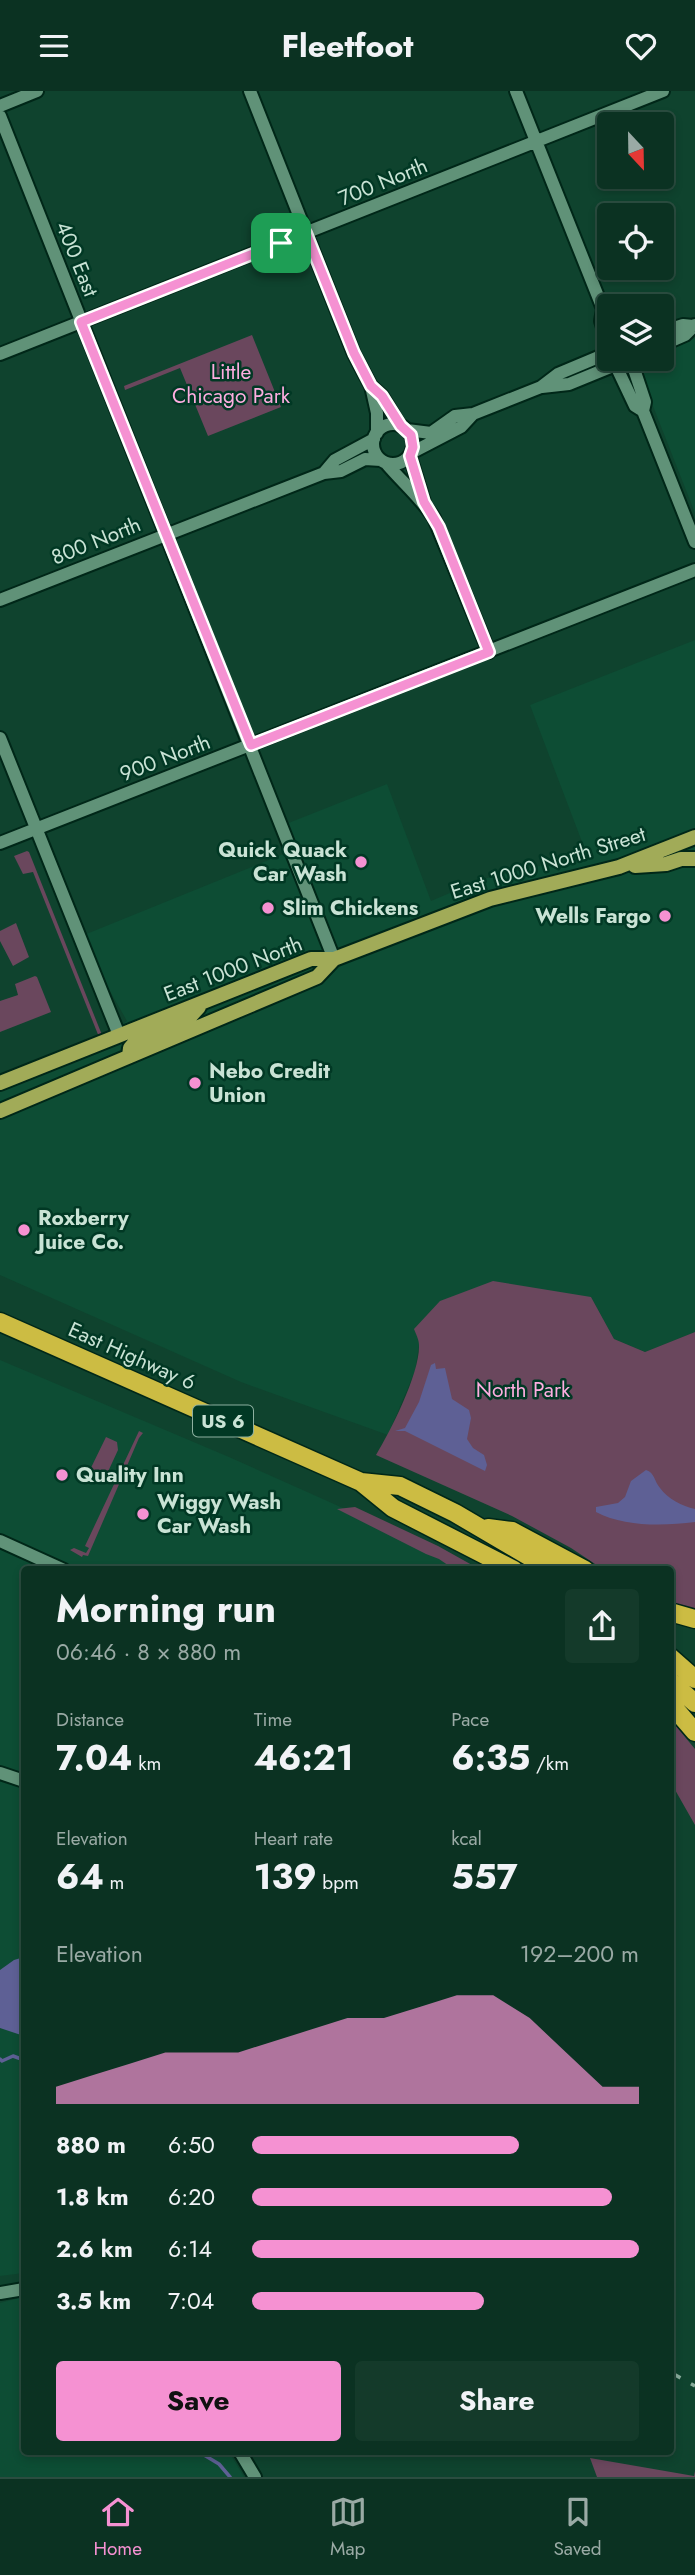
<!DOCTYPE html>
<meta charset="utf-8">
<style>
body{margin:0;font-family:Jost,sans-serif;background:#143a2a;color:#f1f3f6;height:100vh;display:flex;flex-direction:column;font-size:26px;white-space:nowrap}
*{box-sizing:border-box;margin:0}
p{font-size:23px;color:#9aaaa5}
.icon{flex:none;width:38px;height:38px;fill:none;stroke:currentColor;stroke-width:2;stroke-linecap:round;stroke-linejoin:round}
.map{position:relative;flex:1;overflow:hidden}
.side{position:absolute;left:21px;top:1475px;width:653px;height:889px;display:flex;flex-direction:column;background:#0b3222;border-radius:7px;box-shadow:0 4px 10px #0003,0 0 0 2px #2b4d40}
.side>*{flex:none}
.needle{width:46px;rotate:158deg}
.fabs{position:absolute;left:597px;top:21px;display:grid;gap:14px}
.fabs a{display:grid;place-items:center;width:77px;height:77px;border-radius:7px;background:#0b3222;box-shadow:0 4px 10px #0003,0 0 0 2px #2b4d40;font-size:35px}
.pin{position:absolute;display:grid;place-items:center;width:60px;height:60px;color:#fff;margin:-30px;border-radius:14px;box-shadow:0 4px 10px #0006}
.round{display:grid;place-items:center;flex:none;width:74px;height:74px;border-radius:7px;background:#143a2a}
.head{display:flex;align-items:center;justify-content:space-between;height:119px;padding:0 35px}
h1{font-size:38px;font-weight:700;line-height:52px}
.stats{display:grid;grid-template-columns:repeat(3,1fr);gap:10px;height:119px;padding:7px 35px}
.stats div{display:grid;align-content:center}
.stats b{font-size:35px;font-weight:700}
.stats small{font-size:19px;font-weight:400}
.stats p{font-size:19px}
.chart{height:196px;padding:14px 35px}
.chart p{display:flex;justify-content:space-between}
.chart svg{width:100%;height:126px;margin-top:7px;fill:#f591d2;opacity:.7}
.action{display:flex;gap:14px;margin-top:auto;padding:14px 35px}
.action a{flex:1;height:80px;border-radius:7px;background:#f591d2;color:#111;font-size:28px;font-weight:700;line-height:80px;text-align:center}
.action a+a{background:#143a2a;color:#f1f3f6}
ul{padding:0 35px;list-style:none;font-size:23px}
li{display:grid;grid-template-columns:112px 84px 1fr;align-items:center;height:52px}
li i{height:18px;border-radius:9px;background:#f591d2}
header{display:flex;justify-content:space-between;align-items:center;height:91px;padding:0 35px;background:#0b3222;font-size:32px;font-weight:700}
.tab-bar{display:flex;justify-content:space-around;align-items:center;height:98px;border-top:2px solid #2b4d40;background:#0b3222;font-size:19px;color:#9aaaa5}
.tab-bar a{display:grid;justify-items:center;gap:4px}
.tab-bar .selected{color:#f591d2}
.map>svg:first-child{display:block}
.built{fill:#0d4d34}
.green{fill:#6a475d}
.water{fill:#5e6095}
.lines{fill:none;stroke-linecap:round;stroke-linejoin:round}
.stream{stroke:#5e6095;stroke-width:3.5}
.minor-casing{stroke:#002718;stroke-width:16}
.major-casing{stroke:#002718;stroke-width:18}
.highway-casing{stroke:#002718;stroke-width:21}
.minor{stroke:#609278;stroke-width:12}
.major{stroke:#a1ab58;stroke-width:14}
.highway{stroke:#ccbc43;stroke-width:18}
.rail{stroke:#88ab9b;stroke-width:3.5;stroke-dasharray:12 12;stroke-linecap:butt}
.route-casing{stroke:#fff;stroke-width:14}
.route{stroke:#f591d2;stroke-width:9}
.poi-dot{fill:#f591d2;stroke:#013824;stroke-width:2.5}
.labels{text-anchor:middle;stroke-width:5;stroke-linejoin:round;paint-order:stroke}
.shield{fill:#013824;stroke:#8db0a0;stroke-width:2}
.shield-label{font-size:19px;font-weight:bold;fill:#c9e3d5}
.street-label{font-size:21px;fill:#c9e3d5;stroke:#013824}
.park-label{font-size:21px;fill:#feade0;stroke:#013824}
.poi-label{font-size:21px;font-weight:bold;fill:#c9e3d5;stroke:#013824;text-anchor:start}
</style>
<header><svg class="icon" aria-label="menu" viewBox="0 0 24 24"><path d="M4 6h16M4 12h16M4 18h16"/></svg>Fleetfoot<svg class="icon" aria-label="heart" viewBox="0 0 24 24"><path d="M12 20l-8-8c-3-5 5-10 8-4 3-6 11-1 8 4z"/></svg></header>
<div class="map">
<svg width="695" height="2386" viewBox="0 0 695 2386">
<rect width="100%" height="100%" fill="#0f432e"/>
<!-- built -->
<path class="built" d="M695,247V422L638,277L641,270L662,268V261Z
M695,549V1241L645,1261L614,1248L591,1206L419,1254L415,1280L388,1344L241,1291L0,1184V1001L118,945L116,938L127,930L79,846L291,760L281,735L387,693L431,810L483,788L587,764L530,614Z
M0,1269L229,1366L448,1464L465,1479H24V2182L0,2185Z
M23,2206L24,2361H229L244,2386H0V2212Z"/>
<!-- green -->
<path class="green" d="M252,244L281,316L208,345L180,277L125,299L124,295Z
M27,760L29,761L102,944L99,946L33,781L23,783L14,765Z
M16,832L29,866L13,875L0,850V840Z
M35,885L37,886L51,921L0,941V910L18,904L15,893Z
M493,1190L591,1206L614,1248L645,1261L695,1241V1519L670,1512V1479H604L571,1457L512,1425L376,1364C391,1339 420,1282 419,1254C419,1249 416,1243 414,1238L440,1210Z
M139,1340L143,1342L139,1347L88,1465L83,1464L82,1466L70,1459L74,1457L86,1462L89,1457L85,1455Z
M106,1346L117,1351L118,1359L106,1385L103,1379L97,1382L98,1390L95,1392L86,1387Z
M355,1416L438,1455L481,1479H455L439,1468L426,1463L337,1418Z
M670,1628L695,1658V1734L670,1690Z
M590,2367L694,2385L695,2380V2386H597Z"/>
<!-- water -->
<path class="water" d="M435,1272L436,1278L445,1277L452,1308L469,1319L471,1327L467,1348L473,1357L484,1364L487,1374L485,1380L405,1340H395L405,1337L419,1311L431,1274Z
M646,1379C655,1382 654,1390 660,1397C668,1408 682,1415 695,1418V1431C664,1435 624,1436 596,1421V1416L618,1412L625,1406L631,1390Z
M24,1866V1945L0,1937V1879L14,1869Z"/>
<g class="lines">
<!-- stream -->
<path class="stream" d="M0,1968L2,1970L13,1965L24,1969
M199,2361L219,2373L230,2386"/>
<defs>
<path id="minor" d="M250,0L354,263L371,295L382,305L400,335
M516,0L603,218L609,224
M0,15L37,0
M0,25L334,868
M603,218L601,230L609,255
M662,241L683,234L693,235
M662,254L685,244L695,234
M0,263L663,0
M632,272L645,311L643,320L695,451
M617,277L635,315L643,320
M371,295L377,322V342
M542,296L569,293L613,275
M373 353a20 20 0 1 1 40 0a20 20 0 1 1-40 0Z
M407,339L431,342L455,325L473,323L541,296L558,283L608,262
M411,362L461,336L473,323
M410,365L424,411
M386,372C402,391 421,407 434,427L489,561
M324,382L335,369L374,348
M0,509L324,382L341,380L365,368L381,369
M0,647L119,944
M0,752L695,479
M0,1450L64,1479
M0,1682L24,1690
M0,2202L24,2198
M240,2361L255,2386"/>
<path id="major" d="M635,775L666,773L681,768H695
M129,965L130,957L136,950L189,927L199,916
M0,992L311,868H334L490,808L619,776L695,746
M0,1020L317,886L334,868"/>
<path id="highway" d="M0,1231L361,1391L393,1417L514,1479
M361,1391L400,1395L455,1422L552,1479
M488,1437L512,1440L585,1479
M670,1521L695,1528
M670,1566L695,1588
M670,1590L695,1612
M670,1612L695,1641"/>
</defs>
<!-- minor casing -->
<use href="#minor" class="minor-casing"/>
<!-- major casing -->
<use href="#major" class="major-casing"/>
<!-- highway casing -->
<use href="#highway" class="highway-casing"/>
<!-- minor -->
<use href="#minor" class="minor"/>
<!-- major -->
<use href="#major" class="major"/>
<!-- highway -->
<use href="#highway" class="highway"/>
<!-- rail -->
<path class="rail" d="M670,2281L695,2295"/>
</g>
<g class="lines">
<defs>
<path id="route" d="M306,142L354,262L371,295L382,305L401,335L411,344L413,356L410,365L424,411L439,436L489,561L251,654L81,231Z"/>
</defs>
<!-- route casing -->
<use href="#route" class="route-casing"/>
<!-- route -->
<use href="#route" class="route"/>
</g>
<!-- markers -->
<g class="poi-dot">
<circle cx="361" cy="771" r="7"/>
<circle cx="268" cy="817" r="7"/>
<circle cx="665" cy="825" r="7"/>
<circle cx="195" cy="992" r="7"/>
<circle cx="24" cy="1139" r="7"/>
<circle cx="62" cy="1384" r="7"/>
<circle cx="143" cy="1423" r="7"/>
</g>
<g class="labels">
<!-- shield labels -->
<rect class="shield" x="193" y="1314.5" width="60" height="31" rx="5"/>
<g class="shield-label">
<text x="223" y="1337">US 6</text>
</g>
<!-- street labels -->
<g class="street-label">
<text transform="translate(383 91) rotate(-22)" y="7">700 North</text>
<text transform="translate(77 168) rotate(68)" y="7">400 East</text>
<text transform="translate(96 450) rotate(-22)" y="7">800 North</text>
<text transform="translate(165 667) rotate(-21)" y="7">900 North</text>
<text transform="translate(548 772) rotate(-17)" y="7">East 1000 North Street</text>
<text transform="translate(233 878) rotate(-21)" y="7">East 1000 North</text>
<text transform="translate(132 1265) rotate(24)" y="7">East Highway 6</text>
</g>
<!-- park labels -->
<g class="park-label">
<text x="231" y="288">Little<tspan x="231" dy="24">Chicago Park</tspan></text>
<text x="523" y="1306">North Park</text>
</g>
<!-- poi labels -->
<g class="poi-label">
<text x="347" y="766" text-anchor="end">Quick Quack<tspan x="347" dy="24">Car Wash</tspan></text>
<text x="282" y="824">Slim Chickens</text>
<text x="651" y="832" text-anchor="end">Wells Fargo</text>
<text x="209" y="987">Nebo Credit<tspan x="209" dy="24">Union</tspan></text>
<text x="38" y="1134">Roxberry<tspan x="38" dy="24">Juice Co.</tspan></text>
<text x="76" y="1391">Quality Inn</text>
<text x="157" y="1418">Wiggy Wash<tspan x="157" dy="24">Car Wash</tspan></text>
</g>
</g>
</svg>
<div class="fabs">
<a><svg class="needle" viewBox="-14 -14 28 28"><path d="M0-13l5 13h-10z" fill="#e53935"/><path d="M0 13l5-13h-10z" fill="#9aaaa5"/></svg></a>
<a><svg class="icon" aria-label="locate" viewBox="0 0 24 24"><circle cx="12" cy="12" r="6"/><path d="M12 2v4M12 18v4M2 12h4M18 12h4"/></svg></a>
<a><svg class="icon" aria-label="layers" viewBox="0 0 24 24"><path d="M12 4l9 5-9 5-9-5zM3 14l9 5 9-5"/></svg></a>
</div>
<div class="pin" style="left:281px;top:152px;background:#1e9e55"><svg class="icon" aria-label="arrive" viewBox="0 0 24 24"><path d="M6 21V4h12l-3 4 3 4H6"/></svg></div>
<section class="side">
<div class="head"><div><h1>Morning run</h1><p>06:46 · 8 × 880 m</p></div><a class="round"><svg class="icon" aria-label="share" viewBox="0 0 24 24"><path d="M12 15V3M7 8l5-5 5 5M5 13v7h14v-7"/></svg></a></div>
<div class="stats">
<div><p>Distance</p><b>7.04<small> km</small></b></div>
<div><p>Time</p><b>46:21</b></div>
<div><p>Pace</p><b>6:35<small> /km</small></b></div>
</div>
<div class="stats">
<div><p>Elevation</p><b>64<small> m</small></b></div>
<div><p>Heart rate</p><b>139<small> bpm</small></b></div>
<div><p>kcal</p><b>557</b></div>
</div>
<div class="chart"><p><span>Elevation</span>192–200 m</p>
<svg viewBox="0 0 160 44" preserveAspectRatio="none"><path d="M0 44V38L10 34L20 30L30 26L40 26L50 26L60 22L70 18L80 14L90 14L100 10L110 6L120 6L130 14L140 26L150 38L160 38V44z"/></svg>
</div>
<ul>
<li><b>880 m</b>6:50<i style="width:69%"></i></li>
<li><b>1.8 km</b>6:20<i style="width:93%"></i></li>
<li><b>2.6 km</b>6:14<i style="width:100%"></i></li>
<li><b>3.5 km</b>7:04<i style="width:60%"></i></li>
</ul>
<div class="action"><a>Save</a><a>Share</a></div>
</section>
</div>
<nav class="tab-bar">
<a class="selected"><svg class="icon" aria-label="home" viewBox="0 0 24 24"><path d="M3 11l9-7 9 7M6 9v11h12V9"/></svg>Home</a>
<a><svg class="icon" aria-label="map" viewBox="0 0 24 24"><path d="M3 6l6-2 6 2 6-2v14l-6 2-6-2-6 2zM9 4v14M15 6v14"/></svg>Map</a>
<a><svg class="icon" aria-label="saved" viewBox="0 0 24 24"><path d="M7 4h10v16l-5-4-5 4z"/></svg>Saved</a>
</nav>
